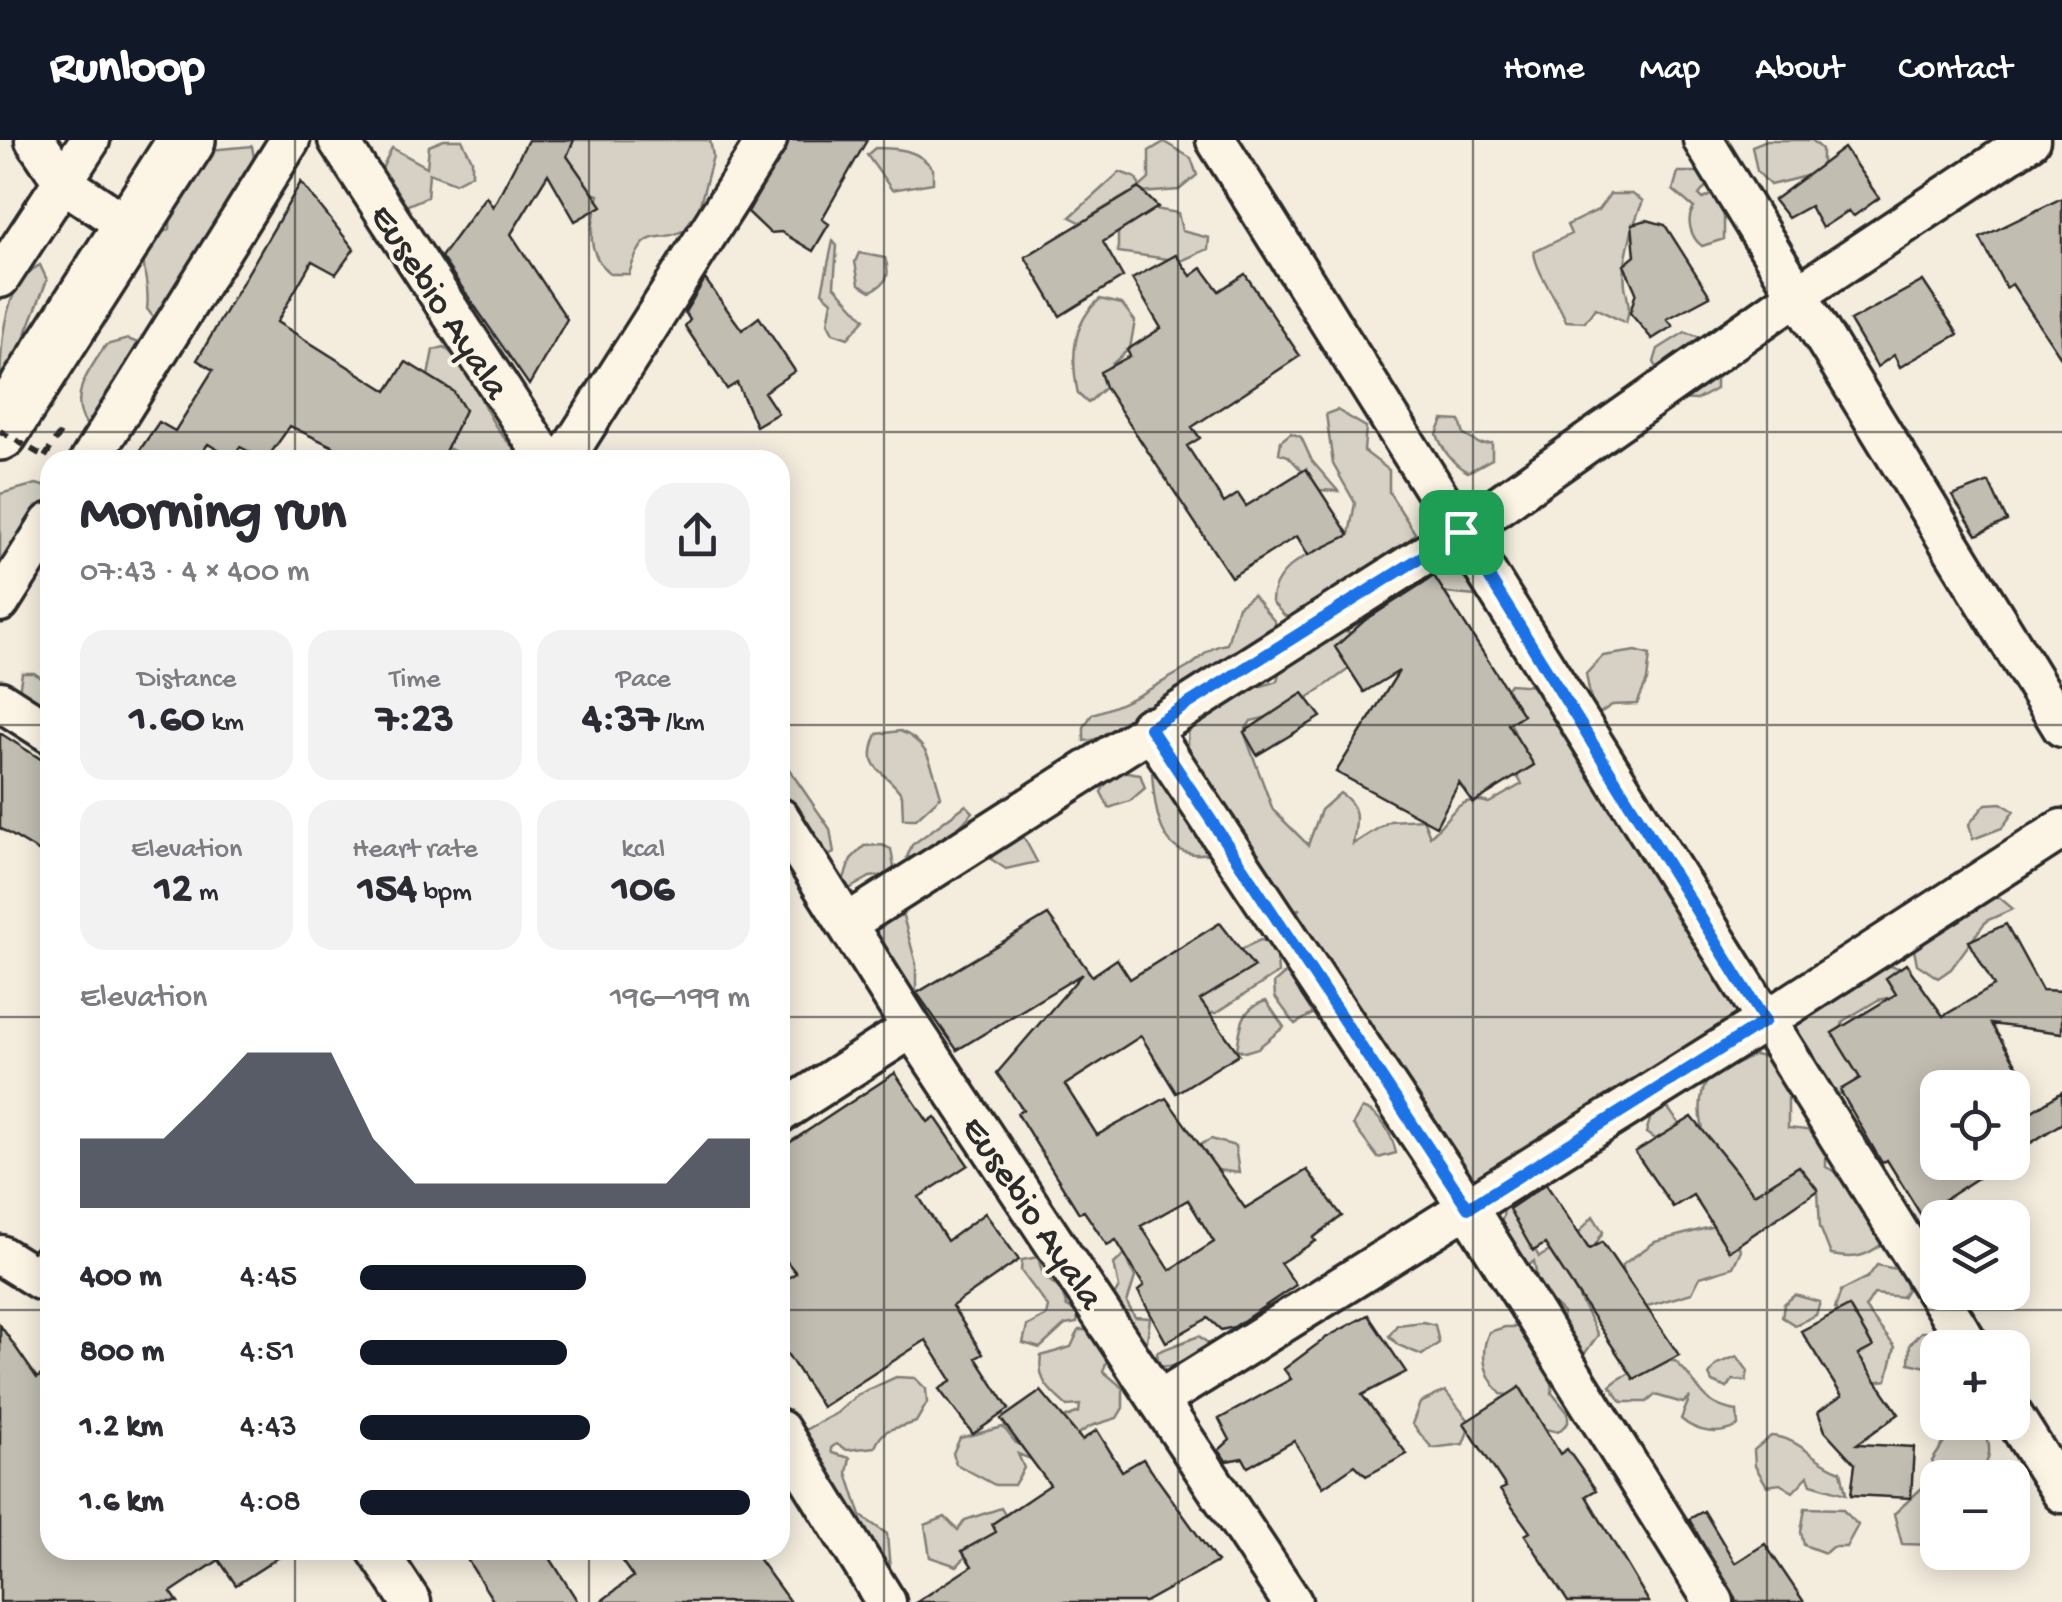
<!DOCTYPE html>
<meta charset="utf-8">
<style>
body{margin:0;font-family:"Gochi Hand",sans-serif;background:#f2f2f3;color:#2b2b33;height:100vh;display:flex;flex-direction:column;font-size:38px;white-space:nowrap}
*{box-sizing:border-box;margin:0}
p{font-size:32px;color:#7c7c81}
.icon{flex:none;width:55px;height:55px;fill:none;stroke:currentColor;stroke-width:2;stroke-linecap:round;stroke-linejoin:round}
.map{position:relative;flex:1;overflow:hidden}
.panel{position:absolute;left:40px;top:310px;width:750px;height:1110px;display:flex;flex-direction:column;background:#fff;border-radius:30px;box-shadow:0 5px 25px #0003}
.panel>*{flex:none}
.controls{position:absolute;left:1920px;top:930px;display:grid;gap:20px}
.controls a{display:grid;place-items:center;width:110px;height:110px;border-radius:20px;background:#fff;box-shadow:0 5px 25px #0003;font-size:50px}
.pin{position:absolute;display:grid;place-items:center;width:85px;height:85px;color:#fff;margin:-42px;border-radius:20px;box-shadow:0 5px 15px #0006}
.round{display:grid;place-items:center;flex:none;width:105px;height:105px;border-radius:30px;background:#f2f2f3}
.headline{display:flex;align-items:center;justify-content:space-between;height:170px;padding:0 40px}
h1{font-size:55px;font-weight:800;line-height:75px}
.figures{display:grid;grid-template-columns:repeat(3,1fr);gap:15px;height:170px;padding:10px 40px}
.figures div{display:grid;align-content:center;border-radius:25px;background:#f2f2f3;text-align:center}
.figures b{font-size:42px;font-weight:800}
.figures small{font-size:28px;font-weight:400}
.figures p{font-size:28px}
.chart{height:280px;padding:20px 40px}
.chart p{display:flex;justify-content:space-between}
.chart svg{width:100%;height:180px;margin-top:10px;fill:#111827;opacity:.7}
ul{padding:0 40px;list-style:none;font-size:32px}
li{display:grid;grid-template-columns:160px 120px 1fr;align-items:center;height:75px}
li i{height:25px;border-radius:12px;background:#111827}
header{display:flex;align-items:center;gap:60px;box-sizing:border-box;height:140px;padding:0 50px;background:#111827;color:#fff}
header strong{font-size:48px}
nav{display:flex;gap:55px;margin-inline-start:auto;font-size:35px}
.map>svg:first-child{display:block}
.green{fill:#d6d1c4;stroke:#807e78;stroke-width:2.5}
.building{fill:#c2bdb1;stroke:#2b2b2b;stroke-width:2.5;fill-rule:evenodd}
.lines{fill:none;stroke-linecap:round;stroke-linejoin:round}
.minor-casing{stroke:#2b2b2b;stroke-width:45}
.trunk-casing{stroke:#2b2b2b;stroke-width:62}
.path{stroke:#2b2b2b;stroke-width:6;stroke-dasharray:10 8;stroke-linecap:butt}
.minor{stroke:#fcf5e5;stroke-width:38}
.trunk{stroke:#fcf5e5;stroke-width:55}
.path-bridge{stroke:#2b2b2b;stroke-width:6;stroke-dasharray:10 8;stroke-linecap:butt}
.route-casing{stroke:#fff;stroke-width:20}
.route{stroke:#1a73e8;stroke-width:12}
.grid{fill:none;stroke:#2b2b2b;stroke-width:2.5;stroke-opacity:0.55}
.labels{text-anchor:middle;stroke-width:8;stroke-linejoin:round;paint-order:stroke}
.street-label{font-size:38px;fill:#2b2b2b;stroke:#fcf5e5}
</style>
<header>
<strong>Runloop</strong>
<nav><a>Home</a><a>Map</a><a>About</a><a>Contact</a></nav>
</header>
<div class="map">
<svg width="2062" height="1462" viewBox="0 0 2062 1462">
<rect width="100%" height="100%" fill="#f4edde"/>
<filter id="ink" filterUnits="userSpaceOnUse"><feTurbulence type="fractalNoise" baseFrequency=".01" numOctaves="2"/><feDisplacementMap in="SourceGraphic" scale="20" xChannelSelector="R" yChannelSelector="G"/><feConvolveMatrix kernelMatrix="1 2 1 2 8 2 1 2 1" color-interpolation-filters="sRGB"/></filter>
<g filter="url(#ink)">
<!-- green -->
<path class="green" d="M444,0H462L472,20V34L455,43L429,33L427,57L401,68L376,41L392,8L427,27L429,6Z
M568,0H710L713,16L695,83C658,112 647,76 629,134H610C583,110 592,85 599,55L583,51L565,23Z
M1767,0H1812L1822,9V25L1810,35L1770,45L1757,31L1752,6Z
M1164,2L1191,18L1197,35L1179,50L1128,54L1091,76L1088,86L1070,77L1120,32L1136,38L1140,47L1149,39V11Z
M252,6L258,41L253,97L157,182L147,169C151,142 137,125 148,99L170,89L171,53L198,11Z
M875,8C898,8 918,9 933,29V43L892,50L867,15Z
M1678,32H1699L1707,45L1699,55L1703,59L1711,55L1724,69V99L1702,106C1691,98 1685,79 1694,68L1673,50Z
M1610,54H1632L1643,61C1633,83 1620,127 1626,151C1629,164 1630,169 1626,183L1595,168L1585,182L1566,181C1558,160 1536,133 1534,112L1571,94L1567,85L1598,70Z
M1155,69L1178,73L1182,91L1209,98L1208,109L1181,121L1118,112V89Z
M833,101L837,106L834,145L865,179L848,198L833,193L828,183L832,161L822,152Z
M859,113L885,118C891,136 887,143 871,151L859,144L855,122Z
M40,125L47,140L0,260C0,216 0,144 40,125Z
M1100,159L1122,164L1135,181L1130,208L1109,227L1110,243L1088,263L1078,254C1071,221 1071,183 1100,159Z
M1685,192L1703,198L1716,222V249L1696,260L1675,259L1654,222L1658,209Z
M128,199L140,204L151,222L99,282L86,284C68,256 89,230 106,205Z
M444,207C480,234 481,282 517,310L518,320L467,317L447,308L428,236L433,210Z
M1337,270L1366,287L1364,311L1389,330V352L1415,393L1402,415L1315,477L1285,476L1272,462C1272,425 1318,410 1349,395L1355,363L1333,324L1326,274Z
M1443,280L1460,281L1464,295L1480,304L1492,303V319L1468,332C1453,325 1442,309 1437,294Z
M1291,293L1301,297L1312,321L1338,351L1320,350L1288,316L1279,313L1281,301Z
M36,344L50,348V406L0,443V354Z
M1459,422L1476,456L1424,451L1375,465L1445,423Z
M1253,455L1275,482V494L1246,507L1173,557L1149,566L1141,580C1118,581 1106,601 1084,601V587L1092,574C1128,564 1155,546 1187,528C1204,518 1206,507 1227,504L1238,466Z
M1336,484L1350,493L1349,529C1314,553 1293,573 1251,581L1244,592L1273,670L1308,705L1321,670L1340,653C1362,667 1356,682 1353,704L1390,681L1423,679L1430,696C1451,679 1456,653 1489,663L1522,644L1517,636V598L1500,558L1510,544L1538,546L1570,591L1575,613L1593,603L1765,881L1468,1068L1279,782L1300,769L1285,771L1233,706C1167,733 1156,690 1152,633L1188,605L1189,578L1247,542L1262,546L1277,541L1282,520Z
M1636,511L1650,515L1647,541L1637,564L1612,565L1594,577L1586,534L1603,516Z
M22,533H34L50,544V570L41,561L18,558Z
M900,591C930,602 932,628 941,656L916,679H903L902,655C885,628 861,632 877,594Z
M780,616L830,689L834,713L826,717L780,659Z
M1113,630L1140,634L1145,648L1130,661L1109,668L1101,652Z
M2001,663L2014,671L2002,688L1973,699L1969,684L1986,664Z
M966,665L973,672C958,689 946,703 924,710L921,718L907,717L912,705Z
M1022,694L1037,722L1006,729L991,719L997,706Z
M882,705L891,709L895,734L870,737L847,750L843,741L851,719L864,706Z
M1988,758H2000L2013,769L1986,781L1951,829L1938,838L1917,824L1914,810L1923,786Z
M881,774L903,776L916,824V857L905,862C880,836 868,811 881,774Z
M1260,800L1276,803L1278,833L1216,873H1203L1195,859L1241,809Z
M1884,825L1900,828L1897,856L1878,860L1843,881L1840,895L1861,932L1855,947L1842,954L1824,953L1795,885Z
M1288,831L1314,873L1295,884L1275,857L1274,843Z
M1266,861L1284,887L1258,908L1245,912L1237,909C1241,887 1240,868 1266,861Z
M1753,915L1766,917L1788,954V988L1815,991L1826,998V1027L1848,1038L1882,1104C1864,1118 1853,1119 1831,1115L1820,1087L1818,1050C1796,1052 1769,1058 1748,1052C1713,1041 1687,970 1708,940C1715,931 1742,924 1753,915Z
M1665,964L1680,985L1656,1000L1646,993L1651,976Z
M1362,968C1381,974 1392,994 1396,1013L1378,1018L1353,985Z
M1211,999L1235,1006L1239,1033L1210,1029L1189,1011Z
M1506,1060L1539,1117L1576,1096L1593,1076L1603,1092L1594,1107L1563,1126L1598,1195L1583,1216L1560,1193L1563,1173L1539,1150L1534,1121L1521,1132L1500,1091Z
M1722,1084L1741,1110L1733,1127L1700,1137L1692,1153L1634,1170L1622,1138V1125L1655,1102Z
M1125,1114L1135,1137L1127,1163L1135,1177L1150,1178L1147,1201L1130,1195L1111,1161L1119,1147L1114,1124Z
M1038,1117L1043,1135L1061,1150L1067,1167L1079,1173L1077,1183L1065,1185L1040,1208L1023,1203L1027,1186L1046,1176L1048,1167L1021,1131L1022,1120Z
M1877,1125L1901,1130L1907,1149L1902,1157L1874,1154L1865,1168L1895,1207L1887,1240L1864,1243L1848,1186L1835,1168L1841,1151L1868,1137Z
M1795,1155L1820,1162L1816,1175L1795,1185L1782,1177L1784,1164Z
M1423,1182L1435,1185L1439,1203L1422,1215L1398,1205L1389,1196L1397,1185Z
M1505,1187H1528L1553,1220L1552,1253L1568,1273V1283L1558,1292L1545,1289L1520,1257L1501,1254C1485,1236 1479,1215 1489,1192Z
M1079,1190H1091L1110,1213L1103,1231L1123,1248V1268L1117,1278L1091,1286L1036,1321L1018,1314L1024,1328L1014,1345H995L956,1324L953,1313L960,1298L1003,1287L1016,1303L1028,1307L1061,1279L1079,1272L1080,1265L1067,1266C1050,1251 1037,1241 1041,1216L1071,1207Z
M1921,1192H1931L1937,1209L1935,1229L1909,1223L1910,1204Z
M1199,1196L1215,1209L1196,1223L1159,1227L1157,1212Z
M1737,1216L1748,1231L1746,1241L1733,1240L1727,1248L1712,1242L1709,1235L1717,1224Z
M1662,1221H1675C1701,1243 1698,1265 1737,1271L1738,1286C1720,1296 1697,1293 1681,1279L1690,1257L1683,1263L1655,1255L1647,1262H1622L1610,1246C1627,1231 1642,1230 1662,1221Z
M896,1237L915,1238L926,1249L927,1263L916,1282C896,1290 885,1284 875,1307L847,1310L836,1304L831,1308L832,1313L850,1318L847,1333L861,1376L887,1394L891,1443L855,1444C847,1436 850,1432 845,1422C836,1400 810,1392 812,1368L801,1363L786,1329L801,1292L837,1273L857,1255Z
M1445,1251L1471,1283L1463,1304L1432,1308L1412,1284L1420,1263Z
M1957,1283H1984C1990,1305 1994,1319 1977,1337H1938L1932,1321Z
M1771,1296C1801,1298 1813,1322 1841,1331L1846,1354L1811,1344L1808,1336L1793,1352L1780,1344L1767,1346L1755,1326L1754,1310Z
M1924,1346H1933L1937,1354V1405L1902,1404L1894,1374Z
M1001,1368L1005,1375L1001,1399L971,1411L957,1426L930,1417L925,1385L945,1377L958,1390L965,1380Z
M1805,1368L1842,1369L1858,1385L1846,1407H1832L1825,1413L1804,1405L1801,1392Z"/>
<!-- building -->
<path class="building" d="M528,0H574L567,16L602,66L575,81L548,34L511,94L567,179L529,245L441,117L486,56L493,67Z
M789,0H867L822,79L829,84L813,111L781,92L770,93L748,72Z
M1844,8L1879,58L1854,76L1848,71L1822,88L1810,66L1788,78L1774,60Z
M301,42L354,109L336,134L312,121L277,182L387,251L406,222L453,251L465,270L441,320H361L290,286L266,320L240,307L232,318L208,304L197,320H133L159,282L175,291L213,230L197,220Z
M1139,48L1158,67L1103,102L1123,137L1060,176L1025,117Z
M2062,58V219L2012,144L2006,148L1980,98Z
M1647,80L1665,85L1710,156L1667,179L1673,186L1652,199L1630,173L1636,152L1624,125L1635,116L1632,84Z
M1176,115L1191,136L1202,128L1219,151L1245,134L1300,216L1192,287L1200,298L1187,306L1224,363L1238,354L1246,366L1306,329L1349,395L1308,415L1297,396L1231,437L1105,247L1100,232L1130,216L1127,210L1161,188L1132,139Z
M705,139L742,190L759,177L795,231L764,252L778,273L756,286L737,243L727,249L685,186L690,180L685,172Z
M1923,141L1958,194L1900,227L1894,215L1877,227L1850,181Z
M1989,342L2007,381L1977,395L1952,356Z
M1434,436L1523,575L1508,584L1534,625L1473,663L1459,643L1436,686L1336,632L1399,531L1364,552L1335,507L1364,481Z
M1303,553L1321,577L1257,615L1244,592Z
M0,593L50,625V718L0,688Z
M1048,775L1092,836L1117,819L1130,839L1220,783L1254,827L1200,860L1239,914L1176,953L1141,896L1065,945L1097,995L1166,958L1245,1068L1307,1030L1342,1076L1313,1098L1316,1101L1280,1123L1296,1145L1234,1187L1221,1190L1208,1178L1166,1202L1138,1151L1144,1146L1116,1100L1107,1105L1084,1071L1079,1073L1017,973L1023,970L997,933L1082,834L957,910L917,853ZM1188,1060L1214,1102L1170,1130L1141,1086Z
M2006,784L2042,850L2062,851V893L1991,884L2031,948H1938V1022H2002L1921,1075L1887,1020L1882,1023L1840,950L1860,938L1832,893L1896,854L1886,838L1906,824L1943,876L1994,846L1969,801Z
M895,933L928,982L935,977L968,1025L919,1057L947,1101L985,1073L1019,1120L952,1166L983,1214L976,1218L1009,1269L973,1294L939,1249L952,1241L926,1200L822,1267L780,1203V1143L796,1133L780,1113V1009Z
M2062,952V983L2012,1015V984Z
M1692,977L1754,1054L1799,1026L1818,1050L1729,1111L1693,1055L1673,1067L1635,1012Z
M1546,1044L1589,1109L1602,1102L1679,1215L1634,1239L1545,1104L1533,1111L1509,1069Z
M1849,1166L1873,1207L1858,1215L1899,1274L1857,1304L1914,1307L1911,1358L1851,1355L1855,1324L1825,1291L1818,1272L1842,1256L1801,1191Z
M1368,1175L1406,1232L1362,1255L1407,1314L1366,1336L1355,1325L1323,1347L1294,1301L1248,1327L1243,1318L1226,1321L1219,1310L1230,1300L1219,1279L1291,1239L1284,1229L1327,1197Z
M0,1185L37,1238L50,1229V1410H290L236,1445L219,1420L171,1452L178,1462H0Z
M1520,1247L1560,1314L1567,1309L1596,1350L1586,1356L1649,1462H1568L1525,1395L1530,1392L1500,1350L1506,1347L1464,1283Z
M1041,1251L1082,1300L1097,1290L1122,1331L1143,1319L1217,1422L1145,1462H917L972,1426L962,1411L996,1392L992,1384L1050,1345L1001,1279Z
M1704,1371L1735,1423L1765,1404L1804,1462H1736L1689,1379Z
M485,1410H545L578,1462H494L468,1421Z
M614,1410H752L790,1462H600L633,1437Z"/>
<g class="lines">
<defs>
<path id="minor" d="M35,0L64,43L131,88
M338,0L547,320
M1216,0L1971,1208
M1703,0L2062,587
M0,138L90,0
M90,320L290,0
M564,320L767,0
M0,462L50,383
M0,561L50,593
M1149,587L1468,1068L1714,1462
M780,678L912,888L1292,1462
M848,783L1461,392L1797,155L2030,0
M780,973L912,888
M0,1115L40,1140L50,1123
M1161,1259L1765,881L2062,689
M2012,1274L2062,1353
M780,1290L886,1462
M377,1410L411,1462"/>
<path id="trunk" d="M0,292L187,0"/>
</defs>
<!-- minor casing -->
<use href="#minor" class="minor-casing"/>
<!-- trunk casing -->
<use href="#trunk" class="trunk-casing"/>
<!-- path -->
<path class="path" d="M45,317L58,296L66,300"/>
<!-- minor -->
<use href="#minor" class="minor"/>
<!-- trunk -->
<use href="#trunk" class="trunk"/>
<!-- path-bridge -->
<path class="path-bridge" d="M0,291L45,317"/>
</g>
</g>
<g class="lines" filter="url(#ink)">
<defs>
<path id="route" d="M1461,392L1765,881L1468,1068L1150,588Z"/>
</defs>
<!-- route casing -->
<use href="#route" class="route-casing"/>
<!-- route -->
<use href="#route" class="route"/>
</g>
<!-- grid -->
<path class="grid" d="M295,0V320M589,0V320M884,0V1462M1178,0V1462M1473,0V1462M1767,0V1462M0,292H2062M0,585H50M780,585H2062M0,877H50M780,877H2062M0,1170H50M780,1170H2062M295,1410V1462M589,1410V1462"/>
<g class="labels">
<!-- street labels -->
<g class="street-label">
<text transform="translate(442 160) rotate(57)" y="13">Eusebio Ayala</text>
<text transform="translate(1035 1071) rotate(56)" y="13">Eusebio Ayala</text>
</g>
</g>
</svg>
<div class="controls">
<a><svg class="icon" aria-label="locate" viewBox="0 0 24 24"><circle cx="12" cy="12" r="6"/><path d="M12 2v4M12 18v4M2 12h4M18 12h4"/></svg></a>
<a><svg class="icon" aria-label="layers" viewBox="0 0 24 24"><path d="M12 4l9 5-9 5-9-5zM3 14l9 5 9-5"/></svg></a>
<a>+</a>
<a>−</a>
</div>
<div class="pin" style="left:1461px;top:392px;background:#1e9e55"><svg class="icon" aria-label="arrive" viewBox="0 0 24 24"><path d="M6 21V4h12l-3 4 3 4H6"/></svg></div>
<section class="panel">
<div class="headline"><div><h1>Morning run</h1><p>07:43 · 4 × 400 m</p></div><a class="round"><svg class="icon" aria-label="share" viewBox="0 0 24 24"><path d="M12 15V3M7 8l5-5 5 5M5 13v7h14v-7"/></svg></a></div>
<div class="figures">
<div><p>Distance</p><b>1.60<small> km</small></b></div>
<div><p>Time</p><b>7:23</b></div>
<div><p>Pace</p><b>4:37<small> /km</small></b></div>
</div>
<div class="figures">
<div><p>Elevation</p><b>12<small> m</small></b></div>
<div><p>Heart rate</p><b>154<small> bpm</small></b></div>
<div><p>kcal</p><b>106</b></div>
</div>
<div class="chart"><p><span>Elevation</span>196–199 m</p>
<svg viewBox="0 0 160 44" preserveAspectRatio="none"><path d="M0 44V27L10 27L20 27L30 17L40 6L50 6L60 6L70 27L80 38L90 38L100 38L110 38L120 38L130 38L140 38L150 27L160 27V44z"/></svg>
</div>
<ul>
<li><b>400 m</b>4:45<i style="width:58%"></i></li>
<li><b>800 m</b>4:51<i style="width:53%"></i></li>
<li><b>1.2 km</b>4:43<i style="width:59%"></i></li>
<li><b>1.6 km</b>4:08<i style="width:100%"></i></li>
</ul>
</section>
</div>
